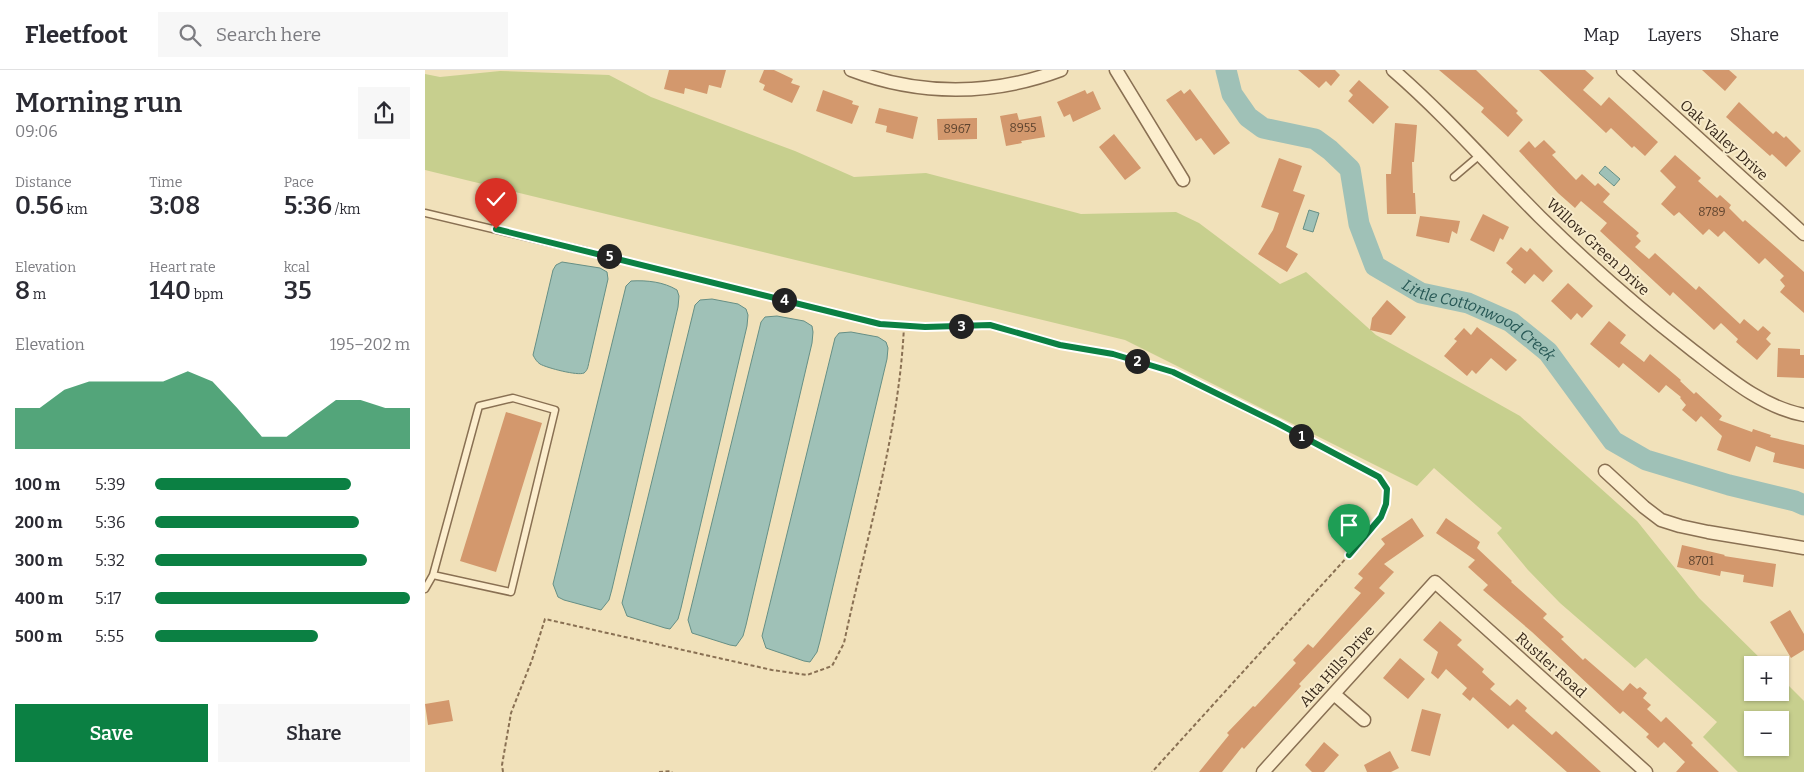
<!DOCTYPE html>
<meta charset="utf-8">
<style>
body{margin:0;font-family:Bitter,serif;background:#f7f7f7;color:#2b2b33;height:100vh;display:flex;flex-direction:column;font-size:19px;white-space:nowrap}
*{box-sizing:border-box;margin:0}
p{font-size:16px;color:#7c7c81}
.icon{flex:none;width:28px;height:28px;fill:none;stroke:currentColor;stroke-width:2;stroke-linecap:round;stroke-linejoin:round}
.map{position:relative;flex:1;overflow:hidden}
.panel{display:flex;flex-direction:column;background:#fff;width:425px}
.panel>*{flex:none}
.controls{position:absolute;left:1319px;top:586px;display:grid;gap:10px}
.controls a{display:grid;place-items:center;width:45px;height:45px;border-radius:0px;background:#fff;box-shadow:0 1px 4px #0004;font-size:25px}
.pin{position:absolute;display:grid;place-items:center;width:42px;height:42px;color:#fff;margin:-51px -21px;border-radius:50% 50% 50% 0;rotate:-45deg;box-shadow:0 0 5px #0007}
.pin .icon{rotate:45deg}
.km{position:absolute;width:25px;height:25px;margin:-12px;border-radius:50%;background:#222;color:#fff;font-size:14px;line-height:25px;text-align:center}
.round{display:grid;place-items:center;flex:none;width:52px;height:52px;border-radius:0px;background:#f7f7f7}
.overview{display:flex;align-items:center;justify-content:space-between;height:85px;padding:0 15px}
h1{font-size:28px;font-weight:600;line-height:38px}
.figures{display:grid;grid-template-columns:repeat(3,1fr);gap:8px;height:85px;padding:5px 15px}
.figures div{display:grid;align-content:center}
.figures b{font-size:25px;font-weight:600}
.figures small{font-size:14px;font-weight:400}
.figures p{font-size:14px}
.chart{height:140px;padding:10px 15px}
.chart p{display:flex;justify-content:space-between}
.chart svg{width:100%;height:90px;margin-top:5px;fill:#0b8043;opacity:.7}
.cta{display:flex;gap:10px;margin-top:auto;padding:10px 15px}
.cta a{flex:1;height:58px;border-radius:0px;background:#0b8043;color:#fff;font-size:20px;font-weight:600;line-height:58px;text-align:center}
.cta a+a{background:#f7f7f7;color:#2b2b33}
ul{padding:0 15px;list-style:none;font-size:16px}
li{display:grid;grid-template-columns:80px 60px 1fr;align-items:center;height:38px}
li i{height:12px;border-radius:6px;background:#0b8043}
header{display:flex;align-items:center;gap:30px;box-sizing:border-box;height:70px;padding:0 25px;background:#fff;border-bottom:1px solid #e1e1e2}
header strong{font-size:24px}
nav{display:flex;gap:28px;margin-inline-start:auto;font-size:18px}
.search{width:350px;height:45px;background:#f7f7f7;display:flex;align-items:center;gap:12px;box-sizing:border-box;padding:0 18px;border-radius:0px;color:#7c7c81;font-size:19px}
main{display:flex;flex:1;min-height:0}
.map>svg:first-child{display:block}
.green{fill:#c7cf8e;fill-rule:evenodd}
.water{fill:#9fc1b7;stroke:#668f85}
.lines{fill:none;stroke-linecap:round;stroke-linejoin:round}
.river{stroke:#9fc1b7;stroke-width:21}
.building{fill:#d3986d}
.lane-casing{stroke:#897053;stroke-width:9}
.street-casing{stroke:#897053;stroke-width:15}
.path{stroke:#897053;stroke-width:2;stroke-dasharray:4 2.5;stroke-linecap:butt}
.lane{stroke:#fceece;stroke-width:6}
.street{stroke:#fceece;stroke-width:12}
.route-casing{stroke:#fff;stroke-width:10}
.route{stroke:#0b8043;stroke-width:6}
.labels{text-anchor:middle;stroke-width:4;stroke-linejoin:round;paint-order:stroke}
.number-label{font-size:12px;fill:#5e442f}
.street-label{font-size:15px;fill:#37281a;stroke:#f8ebca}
.water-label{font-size:16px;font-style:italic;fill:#275855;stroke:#f8ebca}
</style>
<header>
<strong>Fleetfoot</strong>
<div class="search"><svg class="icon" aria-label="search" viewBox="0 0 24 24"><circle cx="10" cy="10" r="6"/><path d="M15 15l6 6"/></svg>Search here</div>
<nav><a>Map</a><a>Layers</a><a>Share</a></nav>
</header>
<main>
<section class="panel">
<div class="overview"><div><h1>Morning run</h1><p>09:06</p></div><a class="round"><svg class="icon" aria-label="share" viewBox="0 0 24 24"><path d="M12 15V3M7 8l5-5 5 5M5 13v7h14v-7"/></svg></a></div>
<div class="figures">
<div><p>Distance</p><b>0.56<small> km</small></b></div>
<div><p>Time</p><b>3:08</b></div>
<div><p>Pace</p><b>5:36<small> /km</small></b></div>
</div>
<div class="figures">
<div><p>Elevation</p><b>8<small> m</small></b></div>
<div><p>Heart rate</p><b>140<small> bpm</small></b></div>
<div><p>kcal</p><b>35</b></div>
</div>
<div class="chart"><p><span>Elevation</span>195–202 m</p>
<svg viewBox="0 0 160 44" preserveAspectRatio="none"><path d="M0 44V24L10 24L20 15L30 11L40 11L50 11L60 11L70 6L80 11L90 24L100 38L110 38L120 29L130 20L140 20L150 24L160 24V44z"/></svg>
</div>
<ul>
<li><b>100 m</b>5:39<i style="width:77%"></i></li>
<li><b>200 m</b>5:36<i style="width:80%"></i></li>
<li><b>300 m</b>5:32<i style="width:83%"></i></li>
<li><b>400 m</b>5:17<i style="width:100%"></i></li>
<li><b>500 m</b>5:55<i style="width:64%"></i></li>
</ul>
<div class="cta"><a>Save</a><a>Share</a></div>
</section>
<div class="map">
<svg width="1379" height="702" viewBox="0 0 1379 702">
<rect width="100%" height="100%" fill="#f1e1ba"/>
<!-- green -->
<path class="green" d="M75,1L184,5L226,27L370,81L429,107L501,103L656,144L751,142L774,153L855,214L881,202L951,265L1095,346L1212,451L1274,528L1342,595H1328V622H1355V607L1379,631V702H1313L1278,667L1292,652L1221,588L1210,598L1135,533L1103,500L1072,463L1077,458L1009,398L992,416L700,270L0,100V4L15,7ZM1328,650H1355V678H1328Z"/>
<!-- water -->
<path class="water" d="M1180,96L1195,109L1189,116L1174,103Z
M884,140L894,143L888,162L878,159Z
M137,192L175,198L182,202L183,209L164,292C163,296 163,300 159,303C153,306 122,298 115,294C112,292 110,289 108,285L128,200L131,195Z
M206,211C222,210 239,212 252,220L254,226L253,237L187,519L184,530L176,540L139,530L133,527L128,514L201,216Z
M287,229L313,234L321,239L323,245L322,256L256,538L253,549L245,559L240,558L202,546L197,533L270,235L275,230Z
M352,246L379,251L387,256L388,262L387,273L321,555L318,566L311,576L305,575L267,563L263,550L336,252L340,247Z
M426,262L453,267L461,272L463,278L462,289L395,571L392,582L385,592L379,591L341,578L337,566L410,268L414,263Z"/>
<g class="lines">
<!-- river -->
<path class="river" id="s1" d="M801,0L807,24L823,47L838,58L890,69L905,80L925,99L934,154L950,196L996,223L1043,233L1086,252L1123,282L1188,371L1221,390L1304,415L1370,431L1379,435"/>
</g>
<!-- building -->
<path class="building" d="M244,0H301L296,18L284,15L282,24L260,18L259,24L239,19Z
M339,0H349L368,9L366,13L375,16L367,33L338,20L340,15L334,12Z
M873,0H910L915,5L906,16L901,11L894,18Z
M1014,0H1051L1093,41L1091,43L1098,50L1083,67L1056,42L1059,38Z
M1114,0H1160L1169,8L1158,20L1176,36L1184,27L1233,72L1220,86L1209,76L1207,78L1186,58L1181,63Z
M1277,0H1304L1312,7L1300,21Z
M934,10L964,37L948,54L923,31L928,25L924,21Z
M765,19L805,73L789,85L776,68L771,71L741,30L756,20L759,24Z
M398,20L428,31L427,34L434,36L427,54L391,41Z
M660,20L662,24L668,21L676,39L648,52L645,44L639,47L632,32Z
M1314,32L1348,64L1351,61L1359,68L1361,66L1376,81L1361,97L1347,84L1345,86L1301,47Z
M454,38L493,47L488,69L461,62L462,56L450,53Z
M592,43L594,50L616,46L620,67L596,71L597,73L581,76L575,46Z
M552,48V69L513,70L512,49Z
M970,53L992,55L989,92H987L988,123H990L991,144H962L961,104H966Z
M689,64L716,98L700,110L674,77Z
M1119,70L1131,82L1127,85L1151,110L1157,104L1170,116L1173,113L1185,124L1178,132L1214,163L1211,166L1216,171L1210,177L1224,189L1230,183L1271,220L1274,216L1315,254L1319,249L1333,261L1338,256L1346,263L1341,269L1346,274L1332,290L1311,272L1313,269L1296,253L1289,260L1248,222L1245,226L1175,161L1182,153L1156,131L1150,138L1133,123L1094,81L1104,71L1110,78Z
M1250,85L1276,108L1273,111L1292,128L1295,125L1306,135L1304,138L1318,152L1320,150L1379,202V243L1355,222L1360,216L1355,210L1359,206L1340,188L1334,194L1299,161L1293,167L1284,159L1278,165L1254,142L1249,146L1236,134L1251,117L1235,101Z
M854,88L877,96L868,121L880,125L861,177L873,184L862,202L833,184L848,160L854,143L836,137Z
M1058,144L1084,157L1078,170L1075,168L1069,182L1045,170Z
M995,146L1035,151L1032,164L1027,161L1024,173L991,166Z
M1096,177L1102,182L1105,178L1128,201L1118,212L1109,204L1100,214L1086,202L1088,199L1081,193Z
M1143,213L1168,236L1157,248L1152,243L1146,250L1126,231Z
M962,230L981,247L966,265L945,260L947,248Z
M1184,251L1201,265L1195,273L1219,292L1225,284L1256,310L1255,311L1269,324L1271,322L1297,346L1294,350L1327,362L1328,359L1346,365L1345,367L1379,375V399L1348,392L1350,383L1331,376L1325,392L1292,380L1297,366L1276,346L1271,352L1257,340L1261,335L1255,328L1256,327L1241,315L1234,323L1198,293L1194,298L1165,274Z
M1052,257L1092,290L1081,301L1066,288L1051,304L1047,300L1042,306L1019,286L1032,271L1029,269L1039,258L1046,265Z
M1353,278L1375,279V285H1379V308L1352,307Z
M81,342L117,353L71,502L35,491Z
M987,448L999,466L959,494L969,502L954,518L960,523L874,614L876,616L819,679L817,677L797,702H774L804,665L802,663L828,636L830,637L871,593L868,590L883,574L888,578L936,523L929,518L938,508L933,504L960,474L956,469Z
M1021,448L1055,472L1052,478L1087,511L1086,512L1122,544L1118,548L1139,567L1136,569L1158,590L1160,588L1198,621L1205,613L1212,619L1215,617L1222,623L1218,628L1226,635L1222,639L1236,652L1241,647L1268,673L1266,675L1294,702H1251L1260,692L1239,672L1233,678L1221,667L1224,664L1198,641L1195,644L1107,562L1058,520L1063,515L1043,497L1050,490L1011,463Z
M1257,475L1300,485L1299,486L1351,494L1348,517L1318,512L1319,505L1296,501L1295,506L1252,497Z
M1365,540L1379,564V580L1366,588L1345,552Z
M1015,551L1037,570L1032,575L1059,599L1057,602L1070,614L1065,619L1085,636L1092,629L1102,638L1100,641L1127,665L1131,661L1176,702H1142L1088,654L1083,659L1048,627L1045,631L1037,624L1042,618L1021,599L1013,609L1006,603L1013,582L998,570Z
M975,588L1000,609L983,629L958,608Z
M24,630L28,651L3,655L0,634Z
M997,639L1016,644L1005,686L986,681Z
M899,672L914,685L899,702H887L880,695Z
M965,681L974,698L966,702H942L939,695Z"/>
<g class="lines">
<defs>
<path id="lane" d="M1029,107L1056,84
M0,143L161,181
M0,519L8,505L54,336L88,328L130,340L86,522L8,505"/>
<path id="street" d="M426,0C494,26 567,26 636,0
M691,0L758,110
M968,0C1021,46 1066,98 1115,147C1163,194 1213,238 1266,279C1300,305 1336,337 1379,345
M1198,0L1379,164
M1180,401L1219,437L1236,450L1255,456L1283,462L1379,478
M909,624L939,650
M838,702L1010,512L1221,702"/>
</defs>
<!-- lane casing -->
<use href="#lane" class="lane-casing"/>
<!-- street casing -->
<use href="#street" class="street-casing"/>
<!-- path -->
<path class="path" d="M171,183L455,254L500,257L565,255L635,275L688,284L748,302L852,353L954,407L962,419L961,434L956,447L924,485L727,702
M78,702L77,695L86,643L107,590L120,549L347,600L382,605L407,596L419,573C441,468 474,364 479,256
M234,702L246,701L247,702"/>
<!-- lane -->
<use href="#lane" class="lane"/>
<!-- street -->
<use href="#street" class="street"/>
</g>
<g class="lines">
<defs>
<path id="route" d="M71,159L455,254L500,257L565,255L635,275L688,284L748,302L852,353L954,407L962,419L961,434L956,447L924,485"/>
</defs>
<!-- route casing -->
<use href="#route" class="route-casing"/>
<!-- route -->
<use href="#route" class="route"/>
</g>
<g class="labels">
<!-- number labels -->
<g class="number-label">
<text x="598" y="62">8955</text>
<text x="532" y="63">8967</text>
<text x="1287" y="146">8789</text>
<text x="1276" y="495">8701</text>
</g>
<!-- street labels -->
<g class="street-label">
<text transform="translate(1299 70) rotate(42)" y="5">Oak Valley Drive</text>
<text transform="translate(1173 177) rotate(43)" y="5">Willow Green Drive</text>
<text transform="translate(1126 595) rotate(42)" y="5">Rustler Road</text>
<text transform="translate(912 596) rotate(-48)" y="5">Alta Hills Drive</text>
</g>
<!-- water labels -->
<g class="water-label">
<text dy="6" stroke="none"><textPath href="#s1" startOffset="390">Little Cottonwood Creek</textPath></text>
</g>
</g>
</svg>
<div class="controls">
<a>+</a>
<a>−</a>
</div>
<div class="pin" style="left:924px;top:485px;background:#1e9e55"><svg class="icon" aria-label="arrive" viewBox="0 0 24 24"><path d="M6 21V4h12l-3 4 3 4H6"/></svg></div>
<div class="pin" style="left:71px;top:159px;background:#d93025"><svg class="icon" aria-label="check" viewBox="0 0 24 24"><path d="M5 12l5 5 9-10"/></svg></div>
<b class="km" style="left:876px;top:366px">1</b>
<b class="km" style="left:712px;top:291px">2</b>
<b class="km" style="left:536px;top:256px">3</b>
<b class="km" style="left:359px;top:230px">4</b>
<b class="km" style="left:184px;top:186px">5</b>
</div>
</main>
